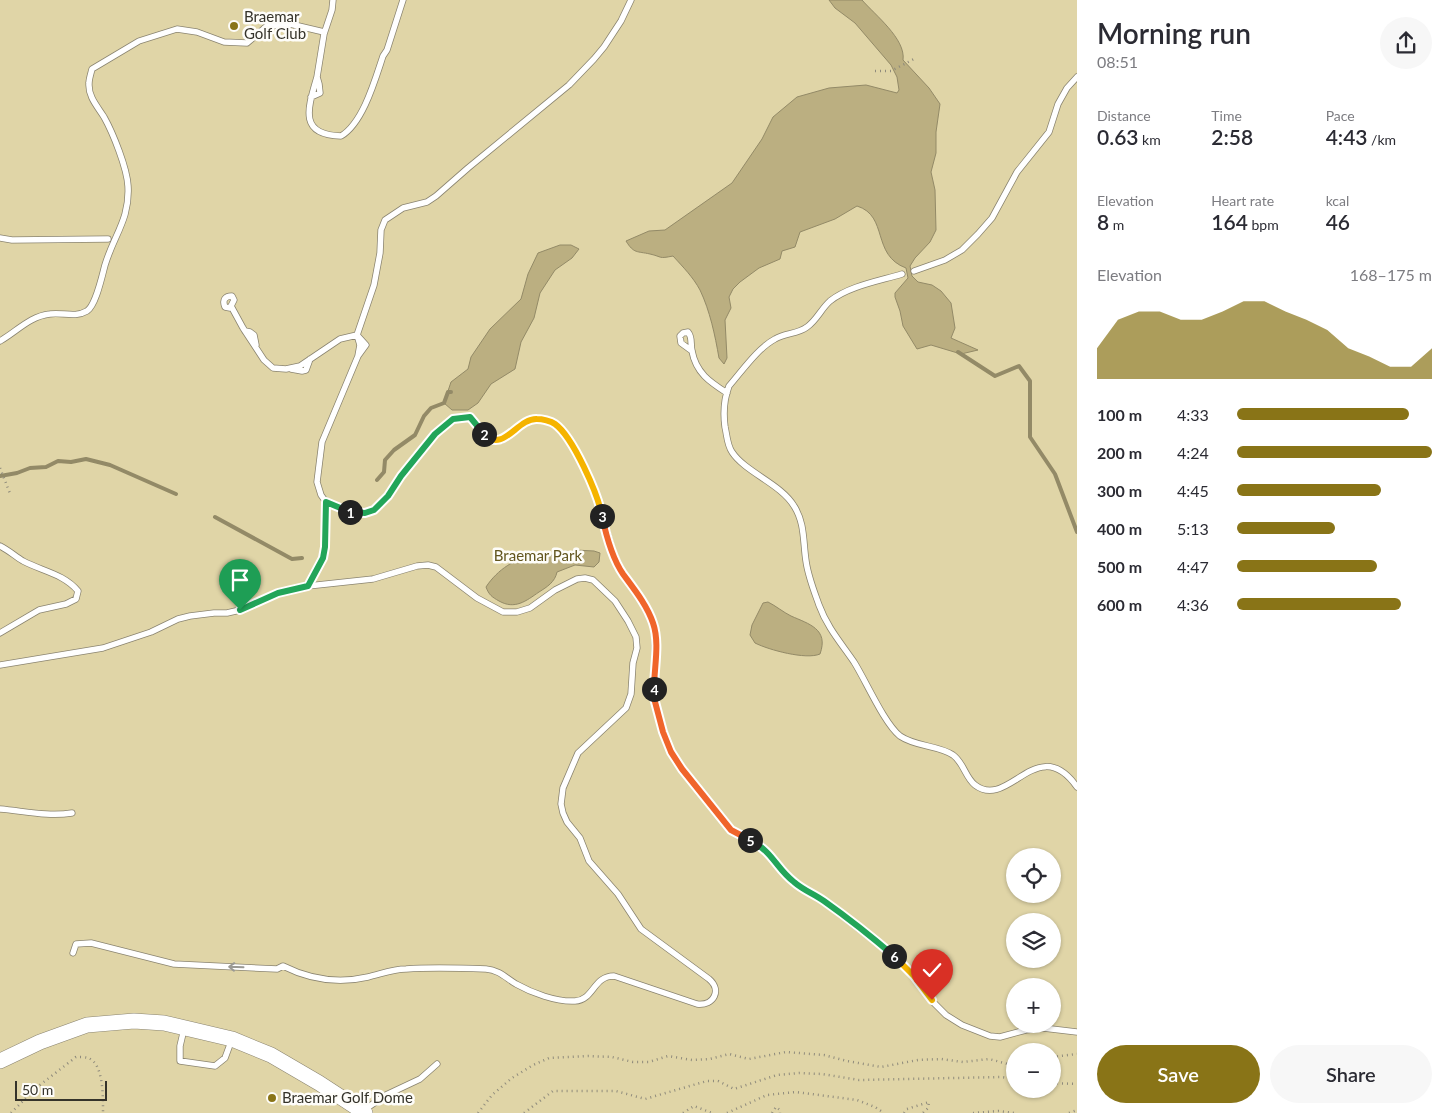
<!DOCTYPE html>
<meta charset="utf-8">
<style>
body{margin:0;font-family:Lato,sans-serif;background:#f7f7f7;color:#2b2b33;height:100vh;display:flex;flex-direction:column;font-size:19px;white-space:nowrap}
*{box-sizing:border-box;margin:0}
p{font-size:16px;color:#7c7c81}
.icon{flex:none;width:28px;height:28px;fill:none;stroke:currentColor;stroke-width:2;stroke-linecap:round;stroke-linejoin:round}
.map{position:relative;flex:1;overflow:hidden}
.sheet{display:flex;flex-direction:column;background:#fff;width:375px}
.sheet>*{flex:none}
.controls{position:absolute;left:1006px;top:848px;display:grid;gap:10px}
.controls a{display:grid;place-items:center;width:55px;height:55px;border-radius:50%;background:#fff;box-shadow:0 1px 4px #0004;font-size:25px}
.scale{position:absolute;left:15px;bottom:12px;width:92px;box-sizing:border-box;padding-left:5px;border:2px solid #35332a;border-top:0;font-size:14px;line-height:18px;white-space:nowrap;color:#35332a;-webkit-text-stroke:4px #fefdf9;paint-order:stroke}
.pin{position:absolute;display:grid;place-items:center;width:42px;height:42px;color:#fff;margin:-51px -21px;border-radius:50% 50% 50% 0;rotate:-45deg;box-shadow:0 0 5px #0007}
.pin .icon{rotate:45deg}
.km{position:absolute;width:25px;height:25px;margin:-12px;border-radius:50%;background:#222;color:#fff;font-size:14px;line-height:25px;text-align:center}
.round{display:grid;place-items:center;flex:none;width:52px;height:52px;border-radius:26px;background:#f7f7f7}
.summary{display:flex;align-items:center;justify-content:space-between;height:85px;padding:0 20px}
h1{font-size:28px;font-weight:600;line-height:38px}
.stats{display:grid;grid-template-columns:repeat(3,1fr);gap:8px;height:85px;padding:5px 20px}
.stats div{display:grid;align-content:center}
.stats b{font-size:21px;font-weight:600}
.stats small{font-size:14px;font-weight:400}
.stats p{font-size:14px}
.chart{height:140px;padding:10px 20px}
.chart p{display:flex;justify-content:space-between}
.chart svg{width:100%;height:90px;margin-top:5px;fill:#897417;opacity:.7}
.button{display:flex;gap:10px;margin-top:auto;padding:10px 20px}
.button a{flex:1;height:58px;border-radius:30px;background:#897417;color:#fff;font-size:20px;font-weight:600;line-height:58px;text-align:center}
.button a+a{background:#f7f7f7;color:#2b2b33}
ul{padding:0 20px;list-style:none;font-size:16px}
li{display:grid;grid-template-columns:80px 60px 1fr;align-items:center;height:38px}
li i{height:12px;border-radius:6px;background:#897417}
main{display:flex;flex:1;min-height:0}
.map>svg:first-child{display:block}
.park{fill:#e0d5a7;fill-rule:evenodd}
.water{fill:#bbaf81;stroke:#938a67}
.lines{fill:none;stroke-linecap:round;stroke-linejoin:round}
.stream{stroke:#938a67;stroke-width:4}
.lane-casing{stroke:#8a8470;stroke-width:7}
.secondary-casing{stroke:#8a8470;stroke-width:16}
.path{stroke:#8f8b7c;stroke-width:2.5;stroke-dasharray:1 4;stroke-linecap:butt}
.lane{stroke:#fff;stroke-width:5.5}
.secondary{stroke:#fff;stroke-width:15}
.oneway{stroke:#9a9994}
.split-1-casing{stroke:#fff;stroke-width:10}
.split-2-casing{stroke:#fff;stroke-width:10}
.split-3-casing{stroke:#fff;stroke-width:10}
.split-4-casing{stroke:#fff;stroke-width:10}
.split-5-casing{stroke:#fff;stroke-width:10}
.split-6-casing{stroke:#fff;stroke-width:10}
.split-7-casing{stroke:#fff;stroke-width:10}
.split-1{stroke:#22a559;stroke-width:6}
.split-2{stroke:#22a559;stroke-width:6}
.split-3{stroke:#f5b400;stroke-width:6}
.split-4{stroke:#f0652b;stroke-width:6}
.split-5{stroke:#f0652b;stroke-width:6}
.split-6{stroke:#22a559;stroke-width:6}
.split-7{stroke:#f5b400;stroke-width:6}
.poi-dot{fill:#897417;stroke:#fefdf9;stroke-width:2}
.labels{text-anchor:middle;stroke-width:5;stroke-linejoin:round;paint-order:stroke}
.poi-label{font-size:15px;fill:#35332a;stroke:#fefdf9;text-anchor:start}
.park-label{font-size:15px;fill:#62551e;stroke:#fefdf9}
</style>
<main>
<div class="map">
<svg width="1077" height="1113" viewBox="0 0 1077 1113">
<rect width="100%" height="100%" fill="#f6f0da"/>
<!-- park -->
<path class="park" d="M0,0H1077V1113H0ZM1015,856H1052V894H1015ZM1015,921H1052V959H1015ZM1015,986H1052V1024H1015ZM1015,1051H1052V1089H1015Z"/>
<!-- water -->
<path class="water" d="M829,0H862C875,15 906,39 903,60L929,88L940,104L936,132V153L931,172L935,190L936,230L930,242L915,258L910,266L912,276L918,282L932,285L941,291L951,303L955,328L951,338L978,350L961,354L931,345L917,349L903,326L900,311L895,297V293L908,278L906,268C871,255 889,216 857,206L835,219L800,232L795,247L782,251L780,259L759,268L740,282L733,289L729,297L731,308L725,320L727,358L724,364L719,358C715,335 710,311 700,290C693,277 683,267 673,256C658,259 663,257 650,254C637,251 634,254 626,241L649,231L665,230L732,183L762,139L773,117L797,97L829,88L866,85L897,93L899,90L897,77L891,65L855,23L835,8Z
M560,245H571L579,249L572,258L555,270L540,293L534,318L521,342L515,369L491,384L478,403L468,410H452L444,403L451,382L468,369L471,357L490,329L521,299L528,274L538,253Z
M575,550L594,551L600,553L599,562L594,567L575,565L557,572C555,582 547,587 539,592C526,601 515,610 499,601C492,597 489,595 486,587C497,570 516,557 537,555C551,554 562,558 575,550Z
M768,602C776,606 783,612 791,616C809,624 829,629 820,654C806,660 769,650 755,643L750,635L752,625L763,603Z"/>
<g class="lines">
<!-- stream -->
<path class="stream" d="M958,352L995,376L1019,366L1030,381V437L1055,474L1077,532
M0,476L17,473L30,468L46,467L58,461L71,462L86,459L110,465L176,494
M377,480L384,472L385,460L394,450L415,435L424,416L431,408L444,403L448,392H451
M215,517L292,559L302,558"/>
<defs>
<path id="lane" d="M317,77C308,108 298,135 341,136C363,123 375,80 383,56L387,50L403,0
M311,97L320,93L319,84L317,77L324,34L332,10L333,0
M0,238L12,240L108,239
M914,271L945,260L962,250L978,234L992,218L1017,172L1049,132L1058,104L1067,88L1077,77
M902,274C879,281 849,286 830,301C821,309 817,320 807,327C798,334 785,333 775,339C758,348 742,371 729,386C724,399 723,412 725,427C727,435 727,445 732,452C745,472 781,484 794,506C805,523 803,542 806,561C808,576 814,591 819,605C827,627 841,643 854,662C866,681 884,723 900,736C916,747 938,745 953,755C964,763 965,777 975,785C1009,811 1037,731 1077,787
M231,306L230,308L225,307C222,300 225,296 232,296L234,300L231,306L243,328L264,360L273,368L286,369L300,366L340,339L357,335L374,285L380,253L381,230L385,220L403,208L427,202L436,196L468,168L569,85L594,59L604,47L621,21L631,0
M245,331L250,332L254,335L256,345
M0,341C16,332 30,316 50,314C62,312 75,318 87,311C96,305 102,276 105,265C114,235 130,219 128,186C127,168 113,133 104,117C98,107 88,97 89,83C89,79 91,73 92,69L139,41L177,29L197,32L224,42L247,43L267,26L290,24L324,32
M692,351L681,343L680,336L683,333L688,332C693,338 690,344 692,351C696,373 710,382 727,393
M358,356L360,345L357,335L366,345L358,356L322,442L317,482L321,495L326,502L355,513H365L374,510L388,496L401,476L435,434L453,419L470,417L489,439L496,441L502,440L529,420L536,419L554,423L566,435L588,474L598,501L613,553L623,573L636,591L653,623L655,634V698L663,731L671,752L681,769L731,830L762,846L796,884L823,901L893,955L913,976L932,1001L946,1015L962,1025L990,1036L1000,1037L1026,1030L1043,1028L1077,1032
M291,369L302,371L306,370L310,359
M0,546C8,550 15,556 23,561C42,571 64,574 78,591L76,599L66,604L39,610L0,633
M308,586L323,558L325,547L326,502
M0,665L103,648L151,632L178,619L190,616L214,613H227L240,610L277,593L308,586L373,579L417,566L428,565L436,567L477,598L503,612H517L530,608L555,590L577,579L585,578L593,580L615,601L628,621L636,637L637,648L633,663L631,694L626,708L578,753L563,788L561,804L563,813L567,822L580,838L589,861L618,894L641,929L709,979C722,990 714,1006 697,1004L614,976C593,976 594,1000 575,1001C556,1002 532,993 516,984C506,978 499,970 486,969C460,968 432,967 406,969C393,969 381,974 368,977C338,984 311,980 283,966L277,969L174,964L91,943L76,944L73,953
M0,809C24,811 48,817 72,813
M184,1029L180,1046V1061L215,1066L225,1058L232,1039
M364,1110L386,1095L420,1079L437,1064"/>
<path id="secondary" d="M0,1061L40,1042L87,1025L134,1021L164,1023L232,1039L271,1055L319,1083L365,1113"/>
</defs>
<!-- lane casing -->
<use href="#lane" class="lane-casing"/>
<!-- secondary casing -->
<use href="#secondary" class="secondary-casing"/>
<!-- path -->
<path class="path" d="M875,71H891L914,59
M0,468L11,496
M1052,1057L1077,1054
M1052,1083L1077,1084
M11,1113L36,1088L76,1057C80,1057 85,1057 88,1058C104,1063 103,1099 103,1113
M478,1113L492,1095L512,1078L533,1065L549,1058L588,1056L612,1057L633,1062H649L668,1056L692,1060L710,1059L729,1054L749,1059L786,1052L824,1055L847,1061L881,1067L918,1060L941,1059L963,1062L989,1059L1008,1064L1015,1063
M524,1113L553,1091H616L645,1099L707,1081H718L734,1089L777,1075L799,1073L822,1074L859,1080L1001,1077L1015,1079
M683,1113L694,1106L712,1113
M727,1113L767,1095L796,1092L857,1100L875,1107L884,1113
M772,1113L776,1107L780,1110V1113
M904,1113L907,1109L929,1102L928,1108L923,1113
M973,1113L998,1111L1014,1113
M1069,1113L1077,1110"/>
<!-- lane -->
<use href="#lane" class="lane"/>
<!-- secondary -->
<use href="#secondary" class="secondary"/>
</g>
<!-- one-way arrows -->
<defs><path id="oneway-shaft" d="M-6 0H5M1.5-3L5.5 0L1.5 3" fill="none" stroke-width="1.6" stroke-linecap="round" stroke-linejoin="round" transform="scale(1.25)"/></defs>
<use class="oneway" href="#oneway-shaft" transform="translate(236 967) rotate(-178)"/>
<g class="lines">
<defs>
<path id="split-1" d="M240,610L278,593L308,586L323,558L325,547L326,502L350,512"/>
<path id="split-2" d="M350,512L365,513L374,510L388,496L401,476L435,434L453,419L470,417L484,434"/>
<path id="split-3" d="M484,434C503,454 517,418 537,419C542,419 551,421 555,424C573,437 598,494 602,516"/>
<path id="split-4" d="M602,516C606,535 612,558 623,574C634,589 647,605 653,623C660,643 654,668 654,689"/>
<path id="split-5" d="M654,689V698L663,732L671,752L682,769L731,830L750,840"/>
<path id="split-6" d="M750,840C773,852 776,868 794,882C803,890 814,894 824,901C848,918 872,937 894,956"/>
<path id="split-7" d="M894,956L914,976L932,1000"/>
</defs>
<!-- split-1 casing -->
<use href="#split-1" class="split-1-casing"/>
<!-- split-2 casing -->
<use href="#split-2" class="split-2-casing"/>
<!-- split-3 casing -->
<use href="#split-3" class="split-3-casing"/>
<!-- split-4 casing -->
<use href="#split-4" class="split-4-casing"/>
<!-- split-5 casing -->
<use href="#split-5" class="split-5-casing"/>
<!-- split-6 casing -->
<use href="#split-6" class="split-6-casing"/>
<!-- split-7 casing -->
<use href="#split-7" class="split-7-casing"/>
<!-- split-1 -->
<use href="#split-1" class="split-1"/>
<!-- split-2 -->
<use href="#split-2" class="split-2"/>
<!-- split-3 -->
<use href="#split-3" class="split-3"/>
<!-- split-4 -->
<use href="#split-4" class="split-4"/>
<!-- split-5 -->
<use href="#split-5" class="split-5"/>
<!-- split-6 -->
<use href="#split-6" class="split-6"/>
<!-- split-7 -->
<use href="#split-7" class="split-7"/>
</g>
<!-- markers -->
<g class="poi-dot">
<circle cx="234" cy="26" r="5"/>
<circle cx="272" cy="1098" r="5"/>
</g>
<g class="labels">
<!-- poi labels -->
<g class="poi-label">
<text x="244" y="22">Braemar<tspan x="244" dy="17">Golf Club</tspan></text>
<text x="282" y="1103">Braemar Golf Dome</text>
</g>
<!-- park labels -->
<g class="park-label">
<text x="538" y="561">Braemar Park</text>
</g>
</g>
</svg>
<div class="controls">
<a><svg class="icon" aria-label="locate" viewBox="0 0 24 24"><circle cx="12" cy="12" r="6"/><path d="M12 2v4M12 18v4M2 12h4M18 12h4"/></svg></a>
<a><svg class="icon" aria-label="layers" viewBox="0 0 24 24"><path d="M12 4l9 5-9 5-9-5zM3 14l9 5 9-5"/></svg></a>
<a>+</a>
<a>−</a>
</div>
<div class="scale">50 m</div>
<div class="pin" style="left:240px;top:610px;background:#1e9e55"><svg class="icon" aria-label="arrive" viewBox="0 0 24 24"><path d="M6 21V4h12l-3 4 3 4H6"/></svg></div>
<div class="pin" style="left:932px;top:1000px;background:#d93025"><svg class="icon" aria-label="check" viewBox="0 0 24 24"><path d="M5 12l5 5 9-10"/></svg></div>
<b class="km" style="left:350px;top:512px">1</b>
<b class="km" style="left:484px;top:434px">2</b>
<b class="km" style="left:602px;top:516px">3</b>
<b class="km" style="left:654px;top:689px">4</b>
<b class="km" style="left:750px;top:840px">5</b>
<b class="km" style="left:894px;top:956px">6</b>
</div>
<section class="sheet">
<div class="summary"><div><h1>Morning run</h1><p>08:51</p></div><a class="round"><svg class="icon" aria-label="share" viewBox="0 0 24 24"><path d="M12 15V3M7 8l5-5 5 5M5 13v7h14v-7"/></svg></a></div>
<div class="stats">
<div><p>Distance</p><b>0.63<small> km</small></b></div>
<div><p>Time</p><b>2:58</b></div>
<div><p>Pace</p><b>4:43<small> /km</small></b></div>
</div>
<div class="stats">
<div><p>Elevation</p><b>8<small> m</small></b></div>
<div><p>Heart rate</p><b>164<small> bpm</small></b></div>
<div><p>kcal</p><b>46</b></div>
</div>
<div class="chart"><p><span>Elevation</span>168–175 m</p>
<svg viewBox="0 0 160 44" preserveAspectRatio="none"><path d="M0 44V29L10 15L20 11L30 11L40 15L50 15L60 11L70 6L80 6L90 11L100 15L110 20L120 29L130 33L140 38L150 38L160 29V44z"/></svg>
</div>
<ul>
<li><b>100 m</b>4:33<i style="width:88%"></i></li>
<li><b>200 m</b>4:24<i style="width:100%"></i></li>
<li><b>300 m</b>4:45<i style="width:74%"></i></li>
<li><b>400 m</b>5:13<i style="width:50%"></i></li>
<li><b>500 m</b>4:47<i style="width:72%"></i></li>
<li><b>600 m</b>4:36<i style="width:84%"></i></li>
</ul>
<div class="button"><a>Save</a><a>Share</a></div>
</section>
</main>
